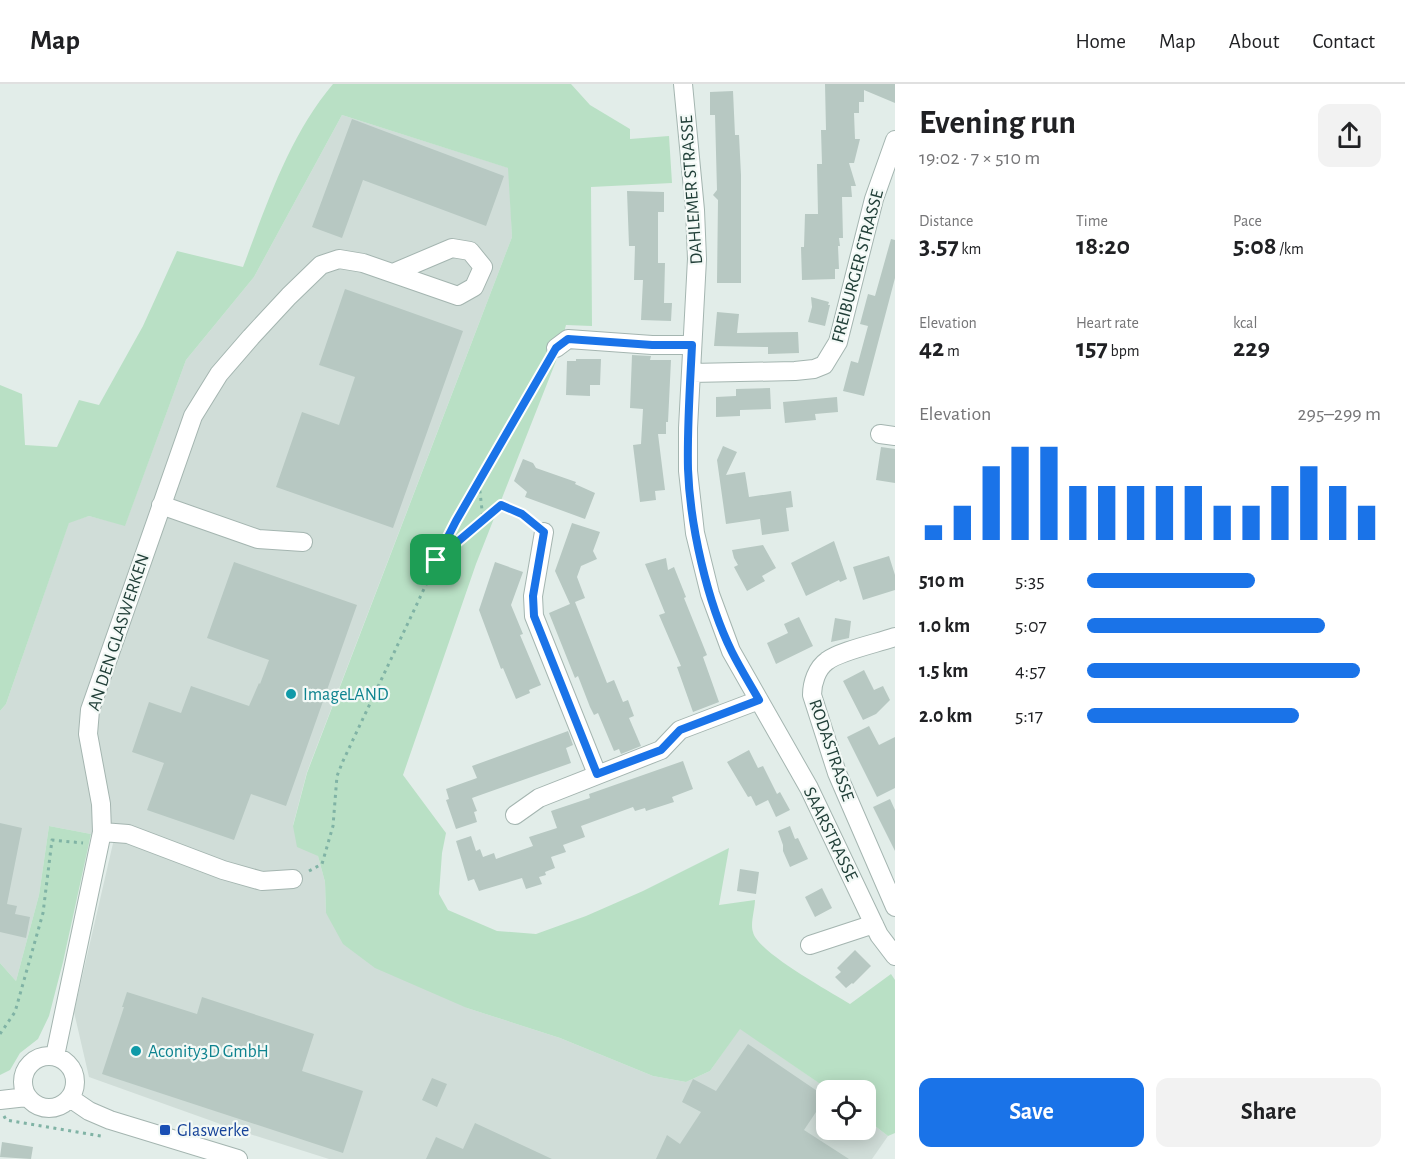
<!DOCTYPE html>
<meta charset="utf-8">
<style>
body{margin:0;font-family:"Alegreya Sans",sans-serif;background:#f2f2f2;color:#202124;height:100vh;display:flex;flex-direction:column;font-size:22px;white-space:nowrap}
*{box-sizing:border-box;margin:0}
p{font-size:20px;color:#757577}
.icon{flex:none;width:33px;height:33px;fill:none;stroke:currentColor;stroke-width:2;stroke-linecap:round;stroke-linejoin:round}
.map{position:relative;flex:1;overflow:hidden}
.sheet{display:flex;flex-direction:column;background:#fff;width:510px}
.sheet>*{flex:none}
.tools{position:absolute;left:816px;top:996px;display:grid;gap:12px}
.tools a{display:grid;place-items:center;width:60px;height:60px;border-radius:12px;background:#fff;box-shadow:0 3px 15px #0003;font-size:30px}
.pin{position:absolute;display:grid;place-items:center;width:51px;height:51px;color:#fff;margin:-26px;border-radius:12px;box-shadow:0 3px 9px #0006}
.round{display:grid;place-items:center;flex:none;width:63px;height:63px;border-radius:12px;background:#f2f2f2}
.summary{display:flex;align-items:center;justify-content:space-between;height:102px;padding:0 24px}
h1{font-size:33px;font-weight:600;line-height:45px}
.figures{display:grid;grid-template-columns:repeat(3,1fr);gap:9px;height:102px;padding:6px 24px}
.figures div{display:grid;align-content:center}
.figures b{font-size:26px;font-weight:600}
.figures small{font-size:16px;font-weight:400}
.figures p{font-size:16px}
.chart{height:168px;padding:12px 24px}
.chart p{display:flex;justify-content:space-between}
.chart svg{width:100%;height:108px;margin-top:6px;stroke:#1a73e8;stroke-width:6}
.primary-button{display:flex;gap:12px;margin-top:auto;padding:12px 24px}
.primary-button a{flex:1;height:69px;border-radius:12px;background:#1a73e8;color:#fff;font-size:24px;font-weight:600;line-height:69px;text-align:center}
.primary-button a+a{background:#f2f2f2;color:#202124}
ul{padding:0 24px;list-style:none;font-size:20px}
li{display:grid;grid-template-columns:96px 72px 1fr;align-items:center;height:45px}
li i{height:15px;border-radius:8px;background:#1a73e8}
header{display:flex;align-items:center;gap:36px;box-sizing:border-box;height:84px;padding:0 30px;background:#fff;border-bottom:2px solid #e0e0e0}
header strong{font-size:28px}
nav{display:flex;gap:33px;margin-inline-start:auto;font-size:21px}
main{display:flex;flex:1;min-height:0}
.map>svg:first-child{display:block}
.built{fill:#d0ddd8}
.green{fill:#b9e0c5}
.building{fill:#b7c8c2}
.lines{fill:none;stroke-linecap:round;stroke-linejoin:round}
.minor-casing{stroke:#a4b5b0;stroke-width:20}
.path{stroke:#80b3a5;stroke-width:3;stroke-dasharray:3 4.5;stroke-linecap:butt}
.minor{stroke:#fff;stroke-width:18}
.route-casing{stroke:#fff;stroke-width:12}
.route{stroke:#1a73e8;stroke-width:8}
.culture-dot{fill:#0f9aa8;stroke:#f3f9f6;stroke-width:2}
.transit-dot{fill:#1a4fb4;stroke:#f3f9f6;stroke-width:2}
.labels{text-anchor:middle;stroke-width:4.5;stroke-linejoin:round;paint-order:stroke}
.street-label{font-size:18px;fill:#213f38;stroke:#f3f9f6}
.culture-label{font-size:18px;fill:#0d838f;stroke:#f3f9f6;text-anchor:start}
.transit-label{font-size:18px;fill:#164399;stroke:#f3f9f6;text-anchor:start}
</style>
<header>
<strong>Map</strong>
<nav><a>Home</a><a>Map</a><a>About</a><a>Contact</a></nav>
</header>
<main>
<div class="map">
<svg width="895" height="1075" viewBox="0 0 895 1075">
<rect width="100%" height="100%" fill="#e2ede9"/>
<!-- built -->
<path class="built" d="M342,31L509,84L512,153L307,688L293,741L318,772L325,798L326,829L467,924L560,954L653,992L686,998L710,987L740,944L829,1006H826V1046H866V1035L888,1052L872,1075H329L237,1046L89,993L74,928L114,755L91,750L49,742L39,811L16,897L0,879V627L6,620L69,438L89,432L125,441L186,276L254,193Z"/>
<!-- green -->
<path class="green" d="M333,0H571L590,21L630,45V55L669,52L672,99L591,103L592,242L566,241L556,277L476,480L403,691L446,749L442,769L439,810L448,826L497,847L536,850L586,832L643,807L729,764L719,821L755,816C755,825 750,840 753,848C757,868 831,908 850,920L891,890L895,896V1049L888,1052L866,1035V1006H829L740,945L710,987L686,998L653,992L560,954L467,924L375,884L343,860L326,829L325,798L318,772L297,763L293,742L307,689L512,153L508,84L342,31L254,193L186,276L125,442L89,432L69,439L6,620L0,627V301L22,310L25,361L57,363L79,316L99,321L143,242L177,167L243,183C267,120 289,52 333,0Z
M49,742L91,750L63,878L49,932L38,955L20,969L10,986L0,991V879L16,897L39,811Z"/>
<!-- building -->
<path class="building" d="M825,0H895V19L864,6V18H859V29H854L855,55H860L854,79H849L856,102H851L852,113H842L843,154H839L840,162H838L839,185H835V195L802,196L801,163H804L805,130H818L817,80H822L821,46H826Z
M733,7L735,51H739L741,91V199H717L718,116L713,111L717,106L715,31H710V8Z
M352,35L504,92L486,142L363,96L342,154L312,143Z
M627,107L664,108V128H658V179H665L664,219H672L671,237L641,236L643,196H634L635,162H629Z
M891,155L895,156V194L864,312L843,307L851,277L858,279L868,242L860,240L868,210L875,212Z
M345,205L463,247L393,444L276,403L302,328L339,341L355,293L319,281Z
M811,213L829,218L828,221H830L825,242L808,238L812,223Z
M717,228L739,230L737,249L798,248L799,269L768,270V263L714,262Z
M632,271L651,272L650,276H671L668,338H666V350H658L665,406L655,407L656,416L640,418L633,361L641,360L643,325L630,324Z
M576,275H601L600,301H590V312L566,311L567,277H576Z
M770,304L771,325L740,326V332L716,333V313L736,312V305Z
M837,313L838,328L815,330L816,336L785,339L783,318Z
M723,362L737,368L726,391L745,388L749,413L791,407L793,423L786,424L789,447L762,451L760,435L726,440L717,376Z
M881,363L895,365V399L876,396Z
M523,375L533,379L536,384L576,398L575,400L595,409L585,435L525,413L527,408L514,397Z
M572,439L600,448L593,467L597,475L581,482L577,493L585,514L575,518L607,599L614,596L623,618L628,616L634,632L629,634L641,662L621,670L619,665L614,667L598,629L594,631L590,623L578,592L575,594L549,529L570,520L555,487Z
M834,457L847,495L840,498L839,496L806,512L791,479Z
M763,461L776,484L762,492L765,497L747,507L734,483L738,481L734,474L732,466Z
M889,472L895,491V506L863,516L853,483Z
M666,474L668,486L674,483L686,513L684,514L707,571L703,573L719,618L693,628L677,583L681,582L659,531L665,529L645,480Z
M234,478L357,521L286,722L251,710L234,756L147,726L164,679L132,668L149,618L181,629L191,602L249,622L259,599L260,600L269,576L207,554Z
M495,478L523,488L511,521L523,550L520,551L541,601L529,606L530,609L516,615L503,584L501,585L479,526Z
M799,533L813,562L776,580L767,559L788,549L784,540Z
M835,534L851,537L849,554L831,558Z
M864,586L874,606L883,602L890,616L876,630L863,636L843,597Z
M869,642L879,661L895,653V704L877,713L847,653Z
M568,647L573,661L566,664L571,679L472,714L477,727L474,728L477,738L456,745L446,716L449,715L446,705L477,694L472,682Z
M749,666L758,684L763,682L777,710L780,708L790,726L776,733L768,716L756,722L751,712L748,713L727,678Z
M683,677L693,705L672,713L674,718L646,727L645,724L635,727L633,723L581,742L585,753L563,761L566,768L551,773L555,784L545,788L546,791L539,793L542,800L526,805L522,794L479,807L474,795L468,797L456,757L471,752L476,767L480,765L483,773L494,769L496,775L533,762L529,753L557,744L551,727L590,714L589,710Z
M890,715L895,726V767L873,723Z
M0,739L22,744L7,820L17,822L15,830L30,833L26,854L0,848Z
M790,742L795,755L798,754L808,775L790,783L783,767V761L778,747Z
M740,785L759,788L756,810L737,807Z
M822,804L832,824L815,833L805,813Z
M855,866L871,882L853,900L852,899L846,904L835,893L841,888L837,884Z
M127,908L197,930L202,913L314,950L302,987L363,1007L343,1069L102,990L124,923H122Z
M748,960L826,1013L804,1046L849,1075H656L667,1051L680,1060L701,1028L682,1018L693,995L716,1007Z
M432,994L447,1000L437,1023L422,1016Z
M475,1039L552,1075H426L436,1053L463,1065Z
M2,1058L33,1063L31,1075L0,1073Z"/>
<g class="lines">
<defs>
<path id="minor" d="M683,0L695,126L697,175L688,344V387L695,449L710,510L731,567L809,704L879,851L895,872
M556,264L568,255L652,261H692
M691,289L795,287L814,285L824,281L838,258L874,115L895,56
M880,350L895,352
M161,421L258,455L303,458
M544,448L533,512L534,532L597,690
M895,553C878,559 840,567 827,577C817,584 812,599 812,611L837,689L895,823
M515,731L539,714L661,666L680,646L759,616
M102,748L128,750L223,786L262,797L293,795
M810,861L874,840
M23 998a26 26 0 1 1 52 0a26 26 0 1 1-52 0Z
M55,972L102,748L101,720L88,650L90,626L193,332L219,290L251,253L289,212L321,181L339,175L363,179L458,212L474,203L483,183L470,167L452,164L393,189
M70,1014L89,1027L110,1036L238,1075
M0,1016L27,1013"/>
</defs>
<!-- minor casing -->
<use href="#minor" class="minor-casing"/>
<!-- path -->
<path class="path" d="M479,399L483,435
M437,475L501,421L522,430L532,438
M309,787L322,780L333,742L337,692L343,677L456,437L548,278
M0,950L15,928L43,829L52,756L83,759
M4,1032L6,1036L101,1052"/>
<!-- minor -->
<use href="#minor" class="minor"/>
</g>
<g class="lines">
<defs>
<path id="route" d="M568,255L652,261H692C690,302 687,344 688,385C690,441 707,518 732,568C740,584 750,600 759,616L680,646L661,666L597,690L534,532L533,512L544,448L522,430L501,421L436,476L456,437L556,264Z"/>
</defs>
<!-- route casing -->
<use href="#route" class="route-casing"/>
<!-- route -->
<use href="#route" class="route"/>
</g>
<!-- markers -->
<g class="culture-dot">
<circle cx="291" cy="610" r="6"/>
<circle cx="136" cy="967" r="6"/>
</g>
<rect class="transit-dot" x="159" y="1040" width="12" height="12" rx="3"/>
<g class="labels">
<!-- street labels -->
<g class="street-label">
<text transform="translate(691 106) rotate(-94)" y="6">DAHLEMER STRASSE</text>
<text transform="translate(857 182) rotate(-75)" y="6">FREIBURGER STRASSE</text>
<text transform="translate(118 548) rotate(-72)" y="6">AN DEN GLASWERKEN</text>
<text transform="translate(832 666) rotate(71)" y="6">RODASTRASSE</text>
<text transform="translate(831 750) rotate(64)" y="6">SAARSTRASSE</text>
</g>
<!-- culture labels -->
<g class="culture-label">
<text x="303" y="616">ImageLAND</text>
<text x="148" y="973">Aconity3D GmbH</text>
</g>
<!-- transit labels -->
<g class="transit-label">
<text x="177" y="1052">Glaswerke</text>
</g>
</g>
</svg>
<div class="tools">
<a><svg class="icon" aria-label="locate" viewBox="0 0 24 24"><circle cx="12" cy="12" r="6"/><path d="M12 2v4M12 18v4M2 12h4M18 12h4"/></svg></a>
</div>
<div class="pin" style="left:436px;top:476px;background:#1e9e55"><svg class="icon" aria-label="arrive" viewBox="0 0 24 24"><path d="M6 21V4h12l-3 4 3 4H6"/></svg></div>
</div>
<section class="sheet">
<div class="summary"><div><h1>Evening run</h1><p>19:02 · 7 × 510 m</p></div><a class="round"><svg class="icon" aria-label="share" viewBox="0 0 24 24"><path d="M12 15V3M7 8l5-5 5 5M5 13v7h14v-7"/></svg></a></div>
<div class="figures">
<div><p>Distance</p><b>3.57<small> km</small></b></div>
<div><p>Time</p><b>18:20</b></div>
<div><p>Pace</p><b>5:08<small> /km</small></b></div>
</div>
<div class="figures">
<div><p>Elevation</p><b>42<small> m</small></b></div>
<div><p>Heart rate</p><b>157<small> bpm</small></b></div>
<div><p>kcal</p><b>229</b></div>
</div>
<div class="chart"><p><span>Elevation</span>295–299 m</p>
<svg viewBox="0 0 160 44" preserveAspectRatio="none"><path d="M5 44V38M15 44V30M25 44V14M35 44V6M45 44V6M55 44V22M65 44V22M75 44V22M85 44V22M95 44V22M105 44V30M115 44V30M125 44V22M135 44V14M145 44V22M155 44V30"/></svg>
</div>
<ul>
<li><b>510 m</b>5:35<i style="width:57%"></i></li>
<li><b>1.0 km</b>5:07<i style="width:81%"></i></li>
<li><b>1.5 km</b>4:57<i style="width:93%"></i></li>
<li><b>2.0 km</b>5:17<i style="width:72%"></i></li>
</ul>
<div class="primary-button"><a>Save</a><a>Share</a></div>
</section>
</main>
